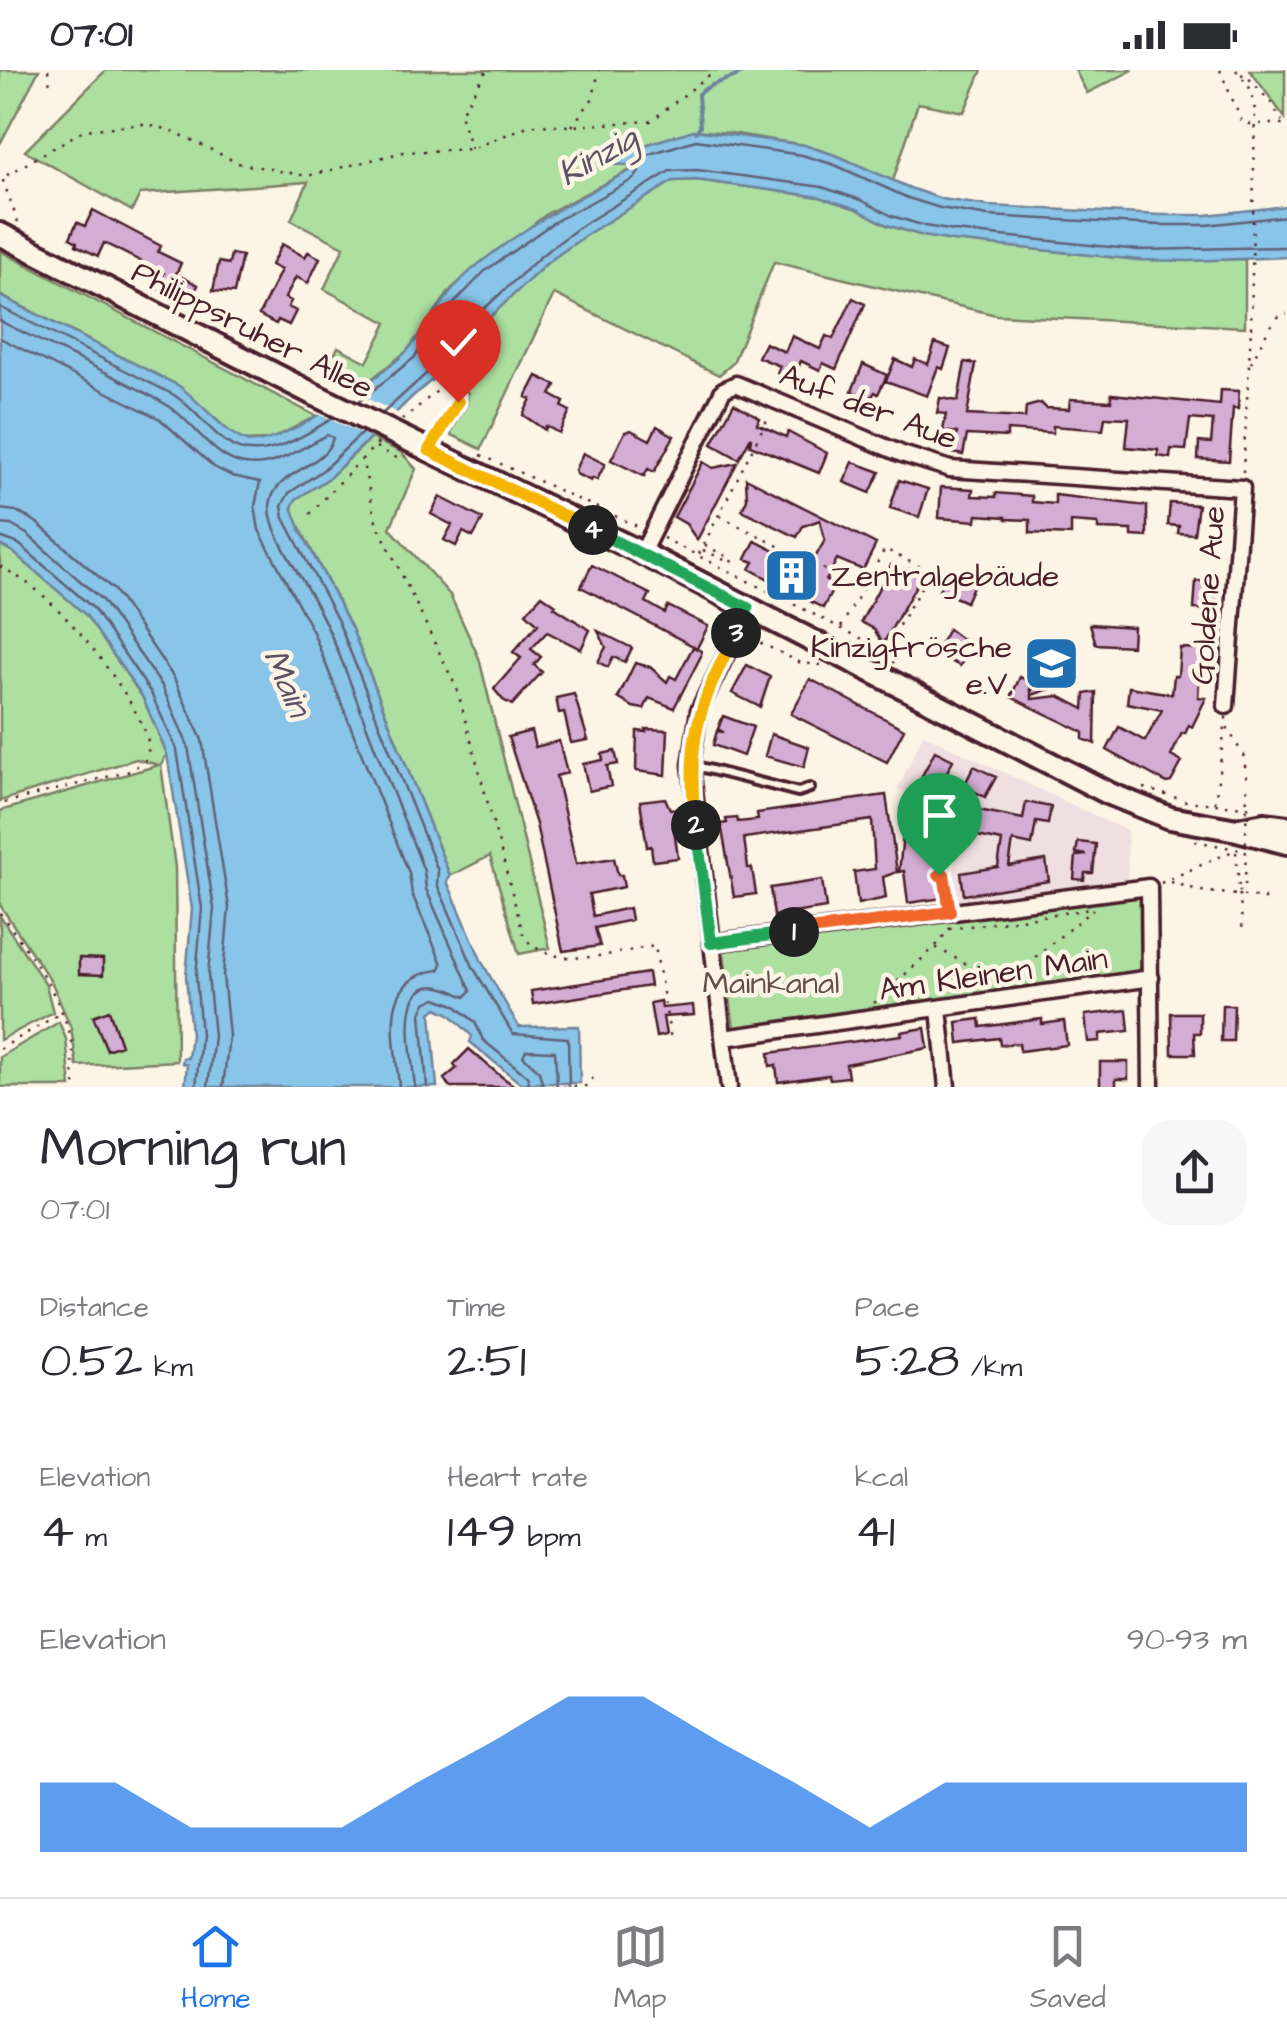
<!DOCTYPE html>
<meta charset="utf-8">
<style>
body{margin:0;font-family:"Architects Daughter",sans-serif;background:#f7f7f7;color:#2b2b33;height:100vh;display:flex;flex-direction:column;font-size:38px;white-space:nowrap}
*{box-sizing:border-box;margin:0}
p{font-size:32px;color:#7c7c81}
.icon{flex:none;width:55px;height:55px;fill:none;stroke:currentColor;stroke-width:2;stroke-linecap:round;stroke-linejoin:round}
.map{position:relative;height:1017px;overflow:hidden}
.side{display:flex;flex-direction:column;background:#fff;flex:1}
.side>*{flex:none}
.pin{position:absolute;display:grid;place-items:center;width:85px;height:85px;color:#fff;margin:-102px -42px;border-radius:50% 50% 50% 0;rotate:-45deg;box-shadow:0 0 10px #0007}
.pin .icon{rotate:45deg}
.km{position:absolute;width:50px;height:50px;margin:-25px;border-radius:50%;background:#222;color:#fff;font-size:28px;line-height:50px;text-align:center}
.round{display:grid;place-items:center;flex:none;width:105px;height:105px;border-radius:30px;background:#f7f7f7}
.overview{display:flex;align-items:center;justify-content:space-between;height:170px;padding:0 40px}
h1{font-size:55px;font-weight:600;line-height:75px}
.figures{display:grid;grid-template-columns:repeat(3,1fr);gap:15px;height:170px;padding:10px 40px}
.figures div{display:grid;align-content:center}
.figures b{font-size:50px;font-weight:600}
.figures small{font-size:28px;font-weight:400}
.figures p{font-size:28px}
.chart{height:280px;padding:20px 40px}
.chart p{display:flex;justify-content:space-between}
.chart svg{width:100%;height:180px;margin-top:10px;fill:#1a73e8;opacity:.7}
.status{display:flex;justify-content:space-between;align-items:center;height:70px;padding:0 50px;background:#fff;direction:ltr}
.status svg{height:28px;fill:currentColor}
.tab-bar{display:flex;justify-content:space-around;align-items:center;height:140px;border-top:2px solid #e1e1e2;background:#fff;font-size:28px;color:#7c7c81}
.tab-bar a{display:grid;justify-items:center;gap:5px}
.tab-bar .selected{color:#1a73e8}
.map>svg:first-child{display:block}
.built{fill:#f0dfe0}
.green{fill:#acdfa0;stroke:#7b7f66;stroke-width:2.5}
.water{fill:#88c5e8;stroke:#6f839c;stroke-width:2.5}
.pier{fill:#fcf5e5}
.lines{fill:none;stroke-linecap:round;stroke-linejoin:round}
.shore{stroke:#636177;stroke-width:2.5}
.stream{stroke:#6f839c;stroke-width:4}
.building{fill:#d4add4;stroke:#4a1f2b;stroke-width:2.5}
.service-casing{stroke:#4a1f2b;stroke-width:14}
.minor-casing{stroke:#4a1f2b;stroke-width:21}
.secondary-casing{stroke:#4a1f2b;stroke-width:28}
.path{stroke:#4a1f2b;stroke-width:2.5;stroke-dasharray:2.5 8;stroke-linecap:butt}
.service{stroke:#fcf5e5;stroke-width:6}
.minor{stroke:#fcf5e5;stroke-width:14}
.secondary{stroke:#fcf5e5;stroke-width:20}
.secondary-bridge-casing{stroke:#4a1f2b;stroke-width:28;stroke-linecap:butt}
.path-bridge{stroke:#4a1f2b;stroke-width:2.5;stroke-dasharray:2.5 8;stroke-linecap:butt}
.secondary-bridge{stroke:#fcf5e5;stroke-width:20}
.split-1-casing{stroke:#fff;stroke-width:20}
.split-2-casing{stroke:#fff;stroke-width:20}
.split-3-casing{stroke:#fff;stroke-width:20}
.split-4-casing{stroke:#fff;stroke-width:20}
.split-5-casing{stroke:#fff;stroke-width:20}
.split-1{stroke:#f0652b;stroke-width:12}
.split-2{stroke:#22a559;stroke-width:12}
.split-3{stroke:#f5b400;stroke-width:12}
.split-4{stroke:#22a559;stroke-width:12}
.split-5{stroke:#f5b400;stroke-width:12}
.labels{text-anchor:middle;stroke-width:9;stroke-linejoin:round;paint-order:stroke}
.street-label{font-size:32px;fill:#4a1f2b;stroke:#fcf5e5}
.poi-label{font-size:32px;fill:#4a1f2b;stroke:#fcf5e5;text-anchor:start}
.park-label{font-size:32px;fill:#624f48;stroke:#fcf5e5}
.water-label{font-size:35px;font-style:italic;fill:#5d5164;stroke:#fcf5e5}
</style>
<div class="status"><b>07:01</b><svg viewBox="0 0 49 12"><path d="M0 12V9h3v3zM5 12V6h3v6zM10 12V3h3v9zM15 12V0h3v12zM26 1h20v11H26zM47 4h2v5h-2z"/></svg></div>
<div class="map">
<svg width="1287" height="1017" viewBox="0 0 1287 1017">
<rect width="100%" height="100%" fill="#fcf5e5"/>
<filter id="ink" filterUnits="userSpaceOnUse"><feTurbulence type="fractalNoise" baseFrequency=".01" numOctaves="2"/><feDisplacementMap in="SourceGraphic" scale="20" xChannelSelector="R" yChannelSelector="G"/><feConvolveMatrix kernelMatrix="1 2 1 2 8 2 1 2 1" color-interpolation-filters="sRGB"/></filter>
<g filter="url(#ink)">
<!-- built -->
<path class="built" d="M923,664L1127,761L1128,808L959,834L954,804L958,726L897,720Z"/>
<!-- green -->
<path class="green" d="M0,0H39L0,74Z
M106,0H982L964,42L918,33L893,111L838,86L804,75L730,63L694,60L642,76L603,78L605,94L628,95L630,100L548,143L452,218L407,281L359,319L326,302L338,277L367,292L387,253L324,219L344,177L291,150L308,112L140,124L132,141L25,81Z
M1075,0H1133L1087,23Z
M1250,0H1285V48Z
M696,110L820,127L857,139L887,155L923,166L953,171L1139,190L1245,189V257L996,245L774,192L733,293L719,305L554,224L481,379L450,364L467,334L468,323L453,307L440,305L458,289L491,246L548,192L586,165L673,111Z
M0,181L316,346L270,370L245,371L232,364L179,316L0,225Z
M371,368L401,382L416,399L390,458L450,525L479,588L550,878L519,884L490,786L450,806L352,559L294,446L292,437L296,429L329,408Z
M0,475L13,482L86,545L143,628L167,684L161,695L175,797L177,991L77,996L71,958L52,913L0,835V741L159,695L136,689L0,731Z
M1132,822L1142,828V894L1139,901L734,959L723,876Z
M0,846L46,915L53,942L0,970Z
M59,952L66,969L71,1017H0V987Z"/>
<!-- water -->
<path class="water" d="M694,60L804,75L838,86L910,118L942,129L989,136L1160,145H1206L1287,136V187L1189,191L1139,190L953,171L923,166L887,155L857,139L820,127L696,110L673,111L586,165L548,192L491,246L457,289L413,326L329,408L296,429L292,437L301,461L352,559L450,806L447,811L482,892L519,957L579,956L580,1013H520L470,972L472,966L450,944L437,938L431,943L437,1017H185L187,994L182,993L183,988H188L191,965L186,906L192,839L167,684L143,628L86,545L13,482L0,475V226L179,316C199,330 228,368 250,372C281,376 384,305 407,281C434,251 445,220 480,193C526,156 577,128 630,101L628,95L604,94L602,78L642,76Z"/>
<!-- pier -->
<path class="pier" d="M349,320L402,345L376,370L313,342Z"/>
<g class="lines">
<!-- shore -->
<path class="shore" d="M0,237L174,325C194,338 207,358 226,372C258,397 304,366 333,348
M0,251C55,279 114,304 167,335C193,351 210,385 240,393C272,401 299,379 327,365L333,368C325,397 279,400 271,430C264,454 297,500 308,520C334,564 350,613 368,660C386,707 406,754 424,801L426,819L471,921L465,927C391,885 411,976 415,1017
M0,268L160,349L214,397L232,406L260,412L255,436L259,460L313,562L409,803L412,824L442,894L439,900C376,907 396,973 399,1017
M358,332L414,288L444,244L485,201L554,152L634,109L639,102L640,87L696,70L802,85L835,95L908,128L940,138L988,146L1160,155H1206L1287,146
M382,344L450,282L484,239L542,185L581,156L670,101L697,100L822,117L861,130L892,146L925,156L954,161L1139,180L1287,177
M363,362L323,400L289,423L282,436L284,448L338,551L438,801L437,814L473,897L513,964L568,968L569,1017
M0,439L16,441L36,452L114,520L174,608L202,670L229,837L223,905L229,966L223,1017
M0,454L11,455L27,464L102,530L162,616L188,676L214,838L208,905L214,966L208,1017
M0,467L19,474L93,538L151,623L177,680L202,838L196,906L201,965L196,1017
M427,1017L421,943L426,933L436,928L455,935L475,952L483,970L527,1006L530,1017
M543,1017L539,1001L523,986L526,980L555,981L557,1017"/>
<!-- stream -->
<path class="stream" d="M696,62L700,56L698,24C714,10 732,11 747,0"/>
</g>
<!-- building -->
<path class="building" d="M93,140L161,176L158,182L181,193L176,204L198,215L189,234L157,219L164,203L104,173L98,186L76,175L77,172L70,168L77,152L85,156Z
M282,174L305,187L308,182L320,188L308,213L296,207L285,228L291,231L288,237L296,241L289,255L278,250L276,254L259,245L281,200L271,195Z
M231,184L242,186L234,223L213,221L219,192L229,194Z
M853,228L865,234L836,299L823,293L820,300L801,291L793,310L777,303L780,296L758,287L765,273L785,282L792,266L820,279L826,266L833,269Z
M935,273L950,278L943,299L938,297L927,326L886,311L895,289L912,297L915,289L928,294Z
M965,292L976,294L967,345L1025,348L1026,337L1041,333L1046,338L1069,339L1070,329L1111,331V324L1220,335L1221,320L1239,321L1238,339L1233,338L1229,391L1198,389L1199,372L1211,373L1213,351L1190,349L1186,380L1171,379L1170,388L1158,386V380L1126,377L1129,348L1105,347L1103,360L1053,356V363L1007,360V367L967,365L963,385L953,383L957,363L943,361L946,344L937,343L940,328L958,331Z
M863,294L887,305L878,324L875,322L867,333L856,328L858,324L852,321Z
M537,306L556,315L551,325L564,332L562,337L570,341L559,363L546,356L545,360L523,345L531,329L526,327Z
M734,333L760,348L757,354L786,367L788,362L827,383L819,403L750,375L751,367L739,389L712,374Z
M657,356L674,366L654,402L648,399L644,406L611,390L625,362L631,360L650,370Z
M583,383L605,394L597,410L593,408L591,411L576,404L575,400Z
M703,392L713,398L737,393L697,470L686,454L674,447Z
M853,392L880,402L870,423L844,412Z
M746,408L876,474L863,500L837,489L826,511L835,515L823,538L750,499L754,492L746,489L755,471L809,498L825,470L820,450L803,456L797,467L742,440L747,429Z
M899,410L928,419L919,447L890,438Z
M941,417L973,419L972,426L996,427V423L1032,426V432L1055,434V425L1147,436V467L1132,466V460L1098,459V454L1071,452V465L1030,463V450L1006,449V447L977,445L976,451L939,448Z
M440,427L483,449L473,467L463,462L456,476L444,470L452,455L431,444Z
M1170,433L1198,435L1194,464L1178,463L1179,456L1168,455Z
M592,495L650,524L646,532L665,543L668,536L708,556L697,578L581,517Z
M891,495L902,500L911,499L923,503L883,574L874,559L861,552Z
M944,499L974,514L966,532L939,520L941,515L932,511Z
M1196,511L1217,512L1215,540L1194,539Z
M542,525L556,535L554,537L590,560L581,579L547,562L531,579L541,587L534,595L542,602L512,635L503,630L494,619L521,588L513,582L538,554L526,543Z
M1090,554L1133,557L1132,576L1096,574Z
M948,559L971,576L960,596L935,583Z
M598,561L632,578L625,592L613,587L608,597L598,592L606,577Z
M693,577L701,581V586L674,638L649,628L644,639L633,637L618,628L635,593L650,597L667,612L670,606L676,609Z
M1180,578L1202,579L1198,627L1206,628L1192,657L1189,655L1185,664L1182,663L1171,686L1182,692L1171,712L1167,713L1107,680L1119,657L1145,671L1162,640L1127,633L1129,617L1172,624L1174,606H1178Z
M1053,579L1069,588L1053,618L1032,625V629L1059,626L1084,639L1085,624L1096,622L1095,674L1083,669V662L1011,627L1020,607L1030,612L1031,622Z
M747,595L770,607L760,637L732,623Z
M810,609L904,659L887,692L791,644Z
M574,624L588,670L571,673L564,642L559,643L556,628Z
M723,646L753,657L743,686L713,675L717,661L723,662L718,659Z
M646,659L668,660L666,705L636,701L637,661L646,662Z
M531,661L535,677L559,671L567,703L556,706L576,794L614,788L618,805H622L624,817L589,824L593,846L629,838L631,850L595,858L600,876L563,881L536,754L508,667Z
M771,664L809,677L804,697L765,686Z
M615,681L618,694L607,696L611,716L589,721L583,694L603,690L602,684Z
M935,681L953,690L940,715L922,706Z
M974,696L996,707L985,727L964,716Z
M886,725L897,802L883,807L886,828L858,834L854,802L875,799L872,750L744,768L748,798H752L756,824L734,827L721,754L727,753L726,749L737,748L738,752L758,750L757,743Z
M665,728L670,739L680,738L681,749L673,750L678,788L653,791L651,776L647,777L640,731Z
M1026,732L1051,737L1048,754L1036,752L1032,775L1013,771L1009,796L1046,790L1049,811L964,825L961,803L998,797L1002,771L948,760L947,768L940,767L939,772L934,771L943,828L908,833L904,801L899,802L906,737L950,743V746L976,752L979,740L1023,749Z
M1078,772L1096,774L1093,803H1085L1084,810L1074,809L1076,786L1087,785L1076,783Z
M822,810L826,838L774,846L770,818Z
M79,888L103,889V905L79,904Z
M648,903L650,916L533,934L531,921Z
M660,931L662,938L693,935L694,945L663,947L666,965L656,967L650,933Z
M1222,935H1234L1233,971H1221Z
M109,940L121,975L107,980L93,946Z
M1127,940L1129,961L1100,964V971L1088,972L1085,945Z
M1171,943H1200V963H1194L1195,984H1172Z
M980,949L981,957L1042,949V954L1064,951L1067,975L1020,981L1019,973L1000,975L999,968L959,973L957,952Z
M925,958L928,978L846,994L848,1007L830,1009L829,1005L778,1012L776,995L770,996L769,983L902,965L901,962Z
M469,979L498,1004L516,1017H450L444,1009L457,998L454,994Z
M1100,992H1128V1009H1116V1017H1100Z"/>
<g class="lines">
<defs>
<path id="service" d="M692,695L798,722L810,718"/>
<path id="minor" d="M642,483L723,320L736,314L902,384L950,399L1242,418L1226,636
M711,873L1149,817L1151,1017
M939,939L947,1017
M724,968L1151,908
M729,1017L691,695L699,640L749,538"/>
<path id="secondary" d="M0,164L315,325
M406,369L642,483L1110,724L1170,748L1237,760L1287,773
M1239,759L1264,754L1287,757"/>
</defs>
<!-- service casing -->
<use href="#service" class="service-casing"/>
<!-- minor casing -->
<use href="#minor" class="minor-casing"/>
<!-- secondary casing -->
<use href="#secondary" class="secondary-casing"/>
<!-- path -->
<path class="path" d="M48,0L50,16
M1220,0L1241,50L1247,54H1287
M1236,0L1249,16L1255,40
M1241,5L1245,4L1271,33L1282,51
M572,56L593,28L599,0
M471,79L460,44L487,0
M18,152L2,108L84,60L143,54L171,60L238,93L307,106L404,82L471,79L530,55L571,56L651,51L716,0
M1251,293L1269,258L1280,245L1287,244
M402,350L437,321L448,319L456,326L457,335L439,365
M378,373L362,389L376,451L457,619L524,867C554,903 615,882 655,876L671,970
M376,377L397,388L405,386
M481,385L637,456
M1243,402L1251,258
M310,444L361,390
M720,446L860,518
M663,468L878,577L883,587L896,593
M703,480L731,493L732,489L704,475
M699,484L770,344
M0,496C19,507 36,518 51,533C82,561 127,620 144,659C149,669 149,678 147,689L130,701L0,734
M841,557L885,479L930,502L898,557
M751,568L801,593L822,595
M1226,647V655L1244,687L1247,714
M1144,718L1186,731L1254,738
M1215,733L1225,656
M929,740V734L954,738L948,793L942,795L949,830
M1195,771L1246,781
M1236,782L1243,865
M1171,812L1201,821L1264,828V836
M1161,813L1235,780
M1239,822L1245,815
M0,843C28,881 59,922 71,969C75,985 71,1001 76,1017
M949,859L1091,839
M936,876L950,858
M1003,914L1093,839
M874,933L935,877L977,900L998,917
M0,979L59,944
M563,1017L587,1016L597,1002"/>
<!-- service -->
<use href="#service" class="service"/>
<!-- minor -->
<use href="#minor" class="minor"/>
<!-- secondary -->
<use href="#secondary" class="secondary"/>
<defs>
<path id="secondary-bridge" d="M315,325L406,369"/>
</defs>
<!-- secondary-bridge casing -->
<use href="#secondary-bridge" class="secondary-bridge-casing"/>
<!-- path-bridge -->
<path class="path-bridge" d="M1251,258L1255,40
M1245,815L1247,714"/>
<!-- secondary-bridge -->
<use href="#secondary-bridge" class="secondary-bridge"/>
</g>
</g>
<g class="lines" filter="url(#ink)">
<defs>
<path id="split-1" d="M794,862L950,842L944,804L939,805"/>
<path id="split-2" d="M696,755L711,873L794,862"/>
<path id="split-3" d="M696,755C685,672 698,637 736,563"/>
<path id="split-4" d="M593,460L748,538L736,563"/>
<path id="split-5" d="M458,332L429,380L593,460"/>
</defs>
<!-- split-1 casing -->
<use href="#split-1" class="split-1-casing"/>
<!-- split-2 casing -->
<use href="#split-2" class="split-2-casing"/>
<!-- split-3 casing -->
<use href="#split-3" class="split-3-casing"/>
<!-- split-4 casing -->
<use href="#split-4" class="split-4-casing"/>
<!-- split-5 casing -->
<use href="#split-5" class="split-5-casing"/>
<!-- split-1 -->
<use href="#split-1" class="split-1"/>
<!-- split-2 -->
<use href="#split-2" class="split-2"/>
<!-- split-3 -->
<use href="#split-3" class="split-3"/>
<!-- split-4 -->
<use href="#split-4" class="split-4"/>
<!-- split-5 -->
<use href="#split-5" class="split-5"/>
</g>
<!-- icons -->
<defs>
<symbol id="building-square" viewBox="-11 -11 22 22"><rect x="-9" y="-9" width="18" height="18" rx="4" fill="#1f6fb2" stroke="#fcf5e5"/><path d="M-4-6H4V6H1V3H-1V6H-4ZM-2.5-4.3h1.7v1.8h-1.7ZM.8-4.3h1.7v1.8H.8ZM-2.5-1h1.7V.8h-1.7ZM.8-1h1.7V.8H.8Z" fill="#fff"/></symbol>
<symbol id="school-square" viewBox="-11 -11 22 22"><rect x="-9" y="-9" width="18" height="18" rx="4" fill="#1f6fb2" stroke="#fcf5e5"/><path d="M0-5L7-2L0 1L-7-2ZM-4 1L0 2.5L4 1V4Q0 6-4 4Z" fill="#fff"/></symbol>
</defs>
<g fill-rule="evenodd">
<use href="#building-square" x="760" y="474" width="63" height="63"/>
<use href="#school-square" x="1020" y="562" width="63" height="63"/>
</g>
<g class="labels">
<!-- street labels -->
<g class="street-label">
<text transform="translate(253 259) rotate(27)" y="11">Philippsruher Allee</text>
<text transform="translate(869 336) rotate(21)" y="11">Auf der Aue</text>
<text transform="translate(1207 525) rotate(-86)" y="11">Goldene Aue</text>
<text transform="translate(993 903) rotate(-8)" y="11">Am Kleinen Main</text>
</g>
<!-- poi labels -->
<g class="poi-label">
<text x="831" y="516">Zentralgebäude</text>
<text x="1012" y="587" text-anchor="end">Kinzigfrösche<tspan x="1012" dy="37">e.V.</tspan></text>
</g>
<!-- park labels -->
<g class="park-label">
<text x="771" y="923">Mainkanal</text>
</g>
<!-- water labels -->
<g class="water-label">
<text transform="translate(597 85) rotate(-30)" y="12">Kinzig</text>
<text transform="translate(288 612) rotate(66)" y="12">Main</text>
</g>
</g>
</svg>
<div class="pin" style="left:939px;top:805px;background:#1e9e55"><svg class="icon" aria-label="arrive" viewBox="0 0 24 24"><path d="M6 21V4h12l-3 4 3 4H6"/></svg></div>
<div class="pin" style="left:458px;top:332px;background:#d93025"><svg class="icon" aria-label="check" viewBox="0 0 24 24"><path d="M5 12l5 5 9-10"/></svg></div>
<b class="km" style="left:794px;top:862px">1</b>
<b class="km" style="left:696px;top:755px">2</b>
<b class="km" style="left:736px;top:563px">3</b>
<b class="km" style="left:593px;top:460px">4</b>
</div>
<section class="side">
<div class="overview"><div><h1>Morning run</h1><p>07:01</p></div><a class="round"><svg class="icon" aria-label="share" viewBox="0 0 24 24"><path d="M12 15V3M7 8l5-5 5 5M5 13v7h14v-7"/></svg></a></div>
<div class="figures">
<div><p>Distance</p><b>0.52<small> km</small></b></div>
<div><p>Time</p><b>2:51</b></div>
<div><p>Pace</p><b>5:28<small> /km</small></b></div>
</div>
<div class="figures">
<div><p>Elevation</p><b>4<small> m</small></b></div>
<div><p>Heart rate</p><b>149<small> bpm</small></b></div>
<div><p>kcal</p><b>41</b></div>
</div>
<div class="chart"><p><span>Elevation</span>90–93 m</p>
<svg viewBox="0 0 160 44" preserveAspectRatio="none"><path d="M0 44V27L10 27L20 38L30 38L40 38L50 27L60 17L70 6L80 6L90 17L100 27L110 38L120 27L130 27L140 27L150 27L160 27V44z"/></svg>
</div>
</section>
<nav class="tab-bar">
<a class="selected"><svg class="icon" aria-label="home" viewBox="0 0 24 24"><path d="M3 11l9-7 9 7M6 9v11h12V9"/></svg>Home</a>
<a><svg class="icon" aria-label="map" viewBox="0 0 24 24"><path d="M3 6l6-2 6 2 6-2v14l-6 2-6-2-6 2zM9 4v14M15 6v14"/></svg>Map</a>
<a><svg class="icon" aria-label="saved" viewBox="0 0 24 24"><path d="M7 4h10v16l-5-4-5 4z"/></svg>Saved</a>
</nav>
